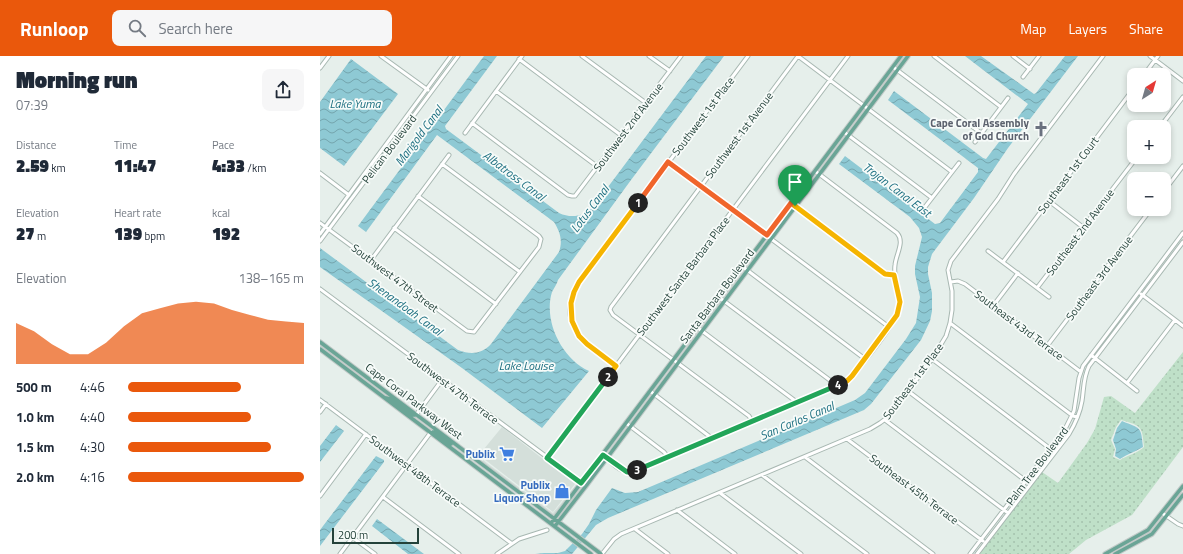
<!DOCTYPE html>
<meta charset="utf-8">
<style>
body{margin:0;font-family:"Titillium Web",sans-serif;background:#f6f6f7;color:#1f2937;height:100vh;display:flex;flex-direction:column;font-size:15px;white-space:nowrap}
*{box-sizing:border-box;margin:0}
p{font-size:13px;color:#747a83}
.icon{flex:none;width:22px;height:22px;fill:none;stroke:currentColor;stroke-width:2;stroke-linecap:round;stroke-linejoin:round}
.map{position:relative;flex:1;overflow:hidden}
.details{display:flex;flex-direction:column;background:#fff;width:320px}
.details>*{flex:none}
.needle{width:26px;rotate:37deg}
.tools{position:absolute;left:807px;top:12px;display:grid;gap:8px}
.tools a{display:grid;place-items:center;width:44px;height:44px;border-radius:8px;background:#fff;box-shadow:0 2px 6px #0003;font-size:20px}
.scale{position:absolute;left:12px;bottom:10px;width:87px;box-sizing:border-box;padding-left:4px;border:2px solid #24423a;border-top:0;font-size:11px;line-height:14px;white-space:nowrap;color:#24423a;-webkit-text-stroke:3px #f7fbf9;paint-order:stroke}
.pin{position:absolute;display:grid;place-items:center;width:34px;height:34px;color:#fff;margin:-41px -17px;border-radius:50% 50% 50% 0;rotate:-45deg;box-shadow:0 0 4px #0007}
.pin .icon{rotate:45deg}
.km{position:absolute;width:20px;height:20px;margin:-10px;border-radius:50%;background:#222;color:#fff;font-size:11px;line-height:20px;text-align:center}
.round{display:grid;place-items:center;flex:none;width:42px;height:42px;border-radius:8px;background:#f6f6f7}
.head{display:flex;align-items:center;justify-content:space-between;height:68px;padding:0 16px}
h1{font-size:22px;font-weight:800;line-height:30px}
.stats{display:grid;grid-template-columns:repeat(3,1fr);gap:6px;height:68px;padding:4px 16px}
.stats div{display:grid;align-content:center}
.stats b{font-size:17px;font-weight:800}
.stats small{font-size:11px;font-weight:400}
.stats p{font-size:11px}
.chart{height:112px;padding:8px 16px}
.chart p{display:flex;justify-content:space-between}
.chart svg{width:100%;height:72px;margin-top:4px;fill:#ea580c;opacity:.7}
ul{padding:0 16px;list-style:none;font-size:13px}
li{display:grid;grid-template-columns:64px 48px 1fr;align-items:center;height:30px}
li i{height:10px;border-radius:5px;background:#ea580c}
header{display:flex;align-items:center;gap:24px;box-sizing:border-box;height:56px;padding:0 20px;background:#ea580c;color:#fff}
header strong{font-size:19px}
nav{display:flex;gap:22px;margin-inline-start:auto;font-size:14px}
.search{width:280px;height:36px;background:#f6f6f7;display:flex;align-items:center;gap:10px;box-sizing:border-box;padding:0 14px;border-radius:8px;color:#747a83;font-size:15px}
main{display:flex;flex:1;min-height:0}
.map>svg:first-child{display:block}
.built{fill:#d4dfda}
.grass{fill:url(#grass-dots);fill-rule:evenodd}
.water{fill:url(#water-waves)}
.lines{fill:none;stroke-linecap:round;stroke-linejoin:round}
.minor-casing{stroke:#a8b8b2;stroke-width:5}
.major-casing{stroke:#c2cac8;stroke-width:5.5}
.minor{stroke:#fff;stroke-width:3}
.major{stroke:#6aa596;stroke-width:3.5}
.split-1-casing{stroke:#fff;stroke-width:8}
.split-2-casing{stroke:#fff;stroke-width:8}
.split-3-casing{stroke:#fff;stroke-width:8}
.split-4-casing{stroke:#fff;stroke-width:8}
.split-5-casing{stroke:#fff;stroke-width:8}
.split-1{stroke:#f0652b;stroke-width:5}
.split-2{stroke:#f5b400;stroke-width:5}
.split-3{stroke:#22a559;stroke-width:5}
.split-4{stroke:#22a559;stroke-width:5}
.split-5{stroke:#f5b400;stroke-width:5}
.labels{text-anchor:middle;stroke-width:3.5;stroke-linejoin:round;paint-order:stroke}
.street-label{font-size:11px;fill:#24423a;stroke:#f7fbf9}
.worship-label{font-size:11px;font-weight:bold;fill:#5b616d;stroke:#f7fbf9;text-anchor:end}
.shop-label{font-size:11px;font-weight:bold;fill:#366cbe;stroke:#f7fbf9;text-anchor:end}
.water-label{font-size:12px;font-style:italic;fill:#1c6f80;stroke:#f7fbf9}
</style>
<header>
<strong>Runloop</strong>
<div class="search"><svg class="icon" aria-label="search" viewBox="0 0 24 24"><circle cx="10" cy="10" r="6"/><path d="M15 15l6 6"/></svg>Search here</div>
<nav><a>Map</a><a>Layers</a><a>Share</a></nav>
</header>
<main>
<section class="details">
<div class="head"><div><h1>Morning run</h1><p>07:39</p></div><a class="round"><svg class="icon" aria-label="share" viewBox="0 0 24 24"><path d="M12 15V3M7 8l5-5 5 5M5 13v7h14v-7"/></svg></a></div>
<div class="stats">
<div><p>Distance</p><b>2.59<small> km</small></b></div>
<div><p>Time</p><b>11:47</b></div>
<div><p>Pace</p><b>4:33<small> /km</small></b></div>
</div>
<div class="stats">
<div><p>Elevation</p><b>27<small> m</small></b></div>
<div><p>Heart rate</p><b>139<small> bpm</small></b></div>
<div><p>kcal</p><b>192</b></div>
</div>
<div class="chart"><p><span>Elevation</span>138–165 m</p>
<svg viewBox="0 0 160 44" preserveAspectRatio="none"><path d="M0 44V19L10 24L20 32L30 38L40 38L50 31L60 21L70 13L80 10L90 7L100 6L110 7L120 11L130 14L140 17L150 18L160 19V44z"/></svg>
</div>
<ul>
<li><b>500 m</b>4:46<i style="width:64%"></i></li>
<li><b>1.0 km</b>4:40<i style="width:70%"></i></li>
<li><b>1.5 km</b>4:30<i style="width:81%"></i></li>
<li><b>2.0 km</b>4:16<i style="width:100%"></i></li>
</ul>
</section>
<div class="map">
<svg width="863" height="498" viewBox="0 0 863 498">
<defs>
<pattern id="grass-dots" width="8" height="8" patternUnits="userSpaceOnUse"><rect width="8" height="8" fill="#bfe0c8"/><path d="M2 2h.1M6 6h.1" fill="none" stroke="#a4c1ad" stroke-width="1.8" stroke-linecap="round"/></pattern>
<pattern id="water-waves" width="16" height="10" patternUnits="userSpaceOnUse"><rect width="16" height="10" fill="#8ec9d4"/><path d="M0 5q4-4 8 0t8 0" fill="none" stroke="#74a5ad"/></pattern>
</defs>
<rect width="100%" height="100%" fill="#e6efeb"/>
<!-- built -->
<path class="built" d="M182,371L255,428L233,456L159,399Z
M185,372L260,426L234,460L162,406L163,404L233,457L256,429V427Z"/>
<!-- grass -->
<path class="grass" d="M863,296V391L812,459L766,484L749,498H659L722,416L738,427L767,387L775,373L784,341L791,340L815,357ZM801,364C822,370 822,370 824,391C818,397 808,399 800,404L793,401L795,393L791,384L796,371Z"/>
<!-- water -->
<path class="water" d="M164,0H177L125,70L126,73L239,157C252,163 264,160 273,151L386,0H404L311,124L238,224C237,228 234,232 232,236C223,265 242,303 269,315L222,372L142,312L0,211V192L138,294C151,299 162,298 171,288L239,196C243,184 240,176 234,166L117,79L46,176L38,170Z
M645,0H661L714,38L716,37L745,0H758L688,92L654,142L612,198L608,211V218L612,237V255L610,265L601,284L551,348L544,354L288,462L276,469L252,498H215L224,497H238L245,495L262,478L269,468L276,454L292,432L305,437L318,436L535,344L545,337L586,283L596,267L600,241L595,218V210L602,181L599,172L590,161L519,108L525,100L615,168L620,167L658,116V112L568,44L574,35L663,102L666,103L708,48Z
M31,3L78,38L24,110L0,92V46Z
M802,365C821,373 821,370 823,391C815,396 807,398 800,403L795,400L796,393L793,384L797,372Z
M16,369L24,375L0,406V390Z
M56,400L64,404V406L0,490V474Z
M57,463L104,498H88L52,470Z"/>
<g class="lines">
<defs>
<path id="minor" d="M61,0L108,34
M262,0L326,47
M329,0L350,15
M478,0L632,116
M614,0L681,51
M693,0L710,13
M830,0L863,25
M199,3L302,80
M573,11L661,77
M0,12L9,0
M824,19L838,0
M703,21L719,0
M176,35L278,111
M152,67L248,139L252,140H255L361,0
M840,71L863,41
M524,76L612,142
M145,77L202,0
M655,86L688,42
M348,106L569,271
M0,117L29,139
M844,135L863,110
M98,140L200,216
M729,145L764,172
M471,147L559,214L565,218L575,219
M605,151L639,107
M0,167L147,275L154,276L219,191L221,183L219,180L122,108
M74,172L176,248
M0,178L131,0
M0,185L138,0
M668,195L729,241
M51,204L129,99
M683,206L814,32
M423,211L545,303
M631,226L638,225L645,228L761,316
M717,232L817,101
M0,233L266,430
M821,238L863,270
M400,242L511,325L515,331
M673,250L698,217
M630,267L753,360L757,361
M378,272L474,344L475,347
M727,290L831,153
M771,299L817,335
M612,303L732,394
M296,310C266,288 233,267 259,226L428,0
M807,327L855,264
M330,335L389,380L391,383
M588,335L706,425
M0,344L191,487
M0,356L6,348
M96,359L122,324
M565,364L688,457
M432,365L429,360L293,259L290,254L291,251L478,0
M306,367L344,396L348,401
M527,383L663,485
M283,399C291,406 302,419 313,416L527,325L532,321C544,305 579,265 579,249C580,235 573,223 575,209C576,198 585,186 577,177L495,115
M485,401L613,498
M227,402L528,0
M442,419L547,498
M400,437L481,498
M0,440L46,378
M63,441L139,498
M357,454L415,498
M842,457L858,468L863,470
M315,473L348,498
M32,481L55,498
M20,498L111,376
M177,498L199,483L227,474
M282,498L294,483L301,478L550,373L560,367L568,361L612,303L626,280L630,267L632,254V235L628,214L631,205L678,143L694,118L783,0
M650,498L744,375L754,355L759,322L763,310L863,177
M657,498L749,378C755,368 760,357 762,345C764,333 763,322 769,310L863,186"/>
<path id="major" d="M0,286L281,498
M0,293L271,498
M66,342L71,343L92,359H96
M113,376L116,377L131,388
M231,467L581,0
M235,470L266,430L588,0
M785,498L828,474L863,430
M795,498L832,478L863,439"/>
</defs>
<!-- minor casing -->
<use href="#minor" class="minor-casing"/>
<!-- major casing -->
<use href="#major" class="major-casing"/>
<!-- minor -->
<use href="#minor" class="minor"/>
<!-- major -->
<use href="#major" class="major"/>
</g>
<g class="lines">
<defs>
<path id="split-1" d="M318,147L348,106L447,179L471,147L475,150"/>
<path id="split-2" d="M288,321L296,310L267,288L259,280L252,265L251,247L254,236L259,226L318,147"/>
<path id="split-3" d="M288,321L227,402L261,427L283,399L307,416L317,414"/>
<path id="split-4" d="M317,414L518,329"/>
<path id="split-5" d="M475,150L565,218L574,219L580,246L577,259L532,320L527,325L518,329"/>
</defs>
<!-- split-1 casing -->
<use href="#split-1" class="split-1-casing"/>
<!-- split-2 casing -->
<use href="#split-2" class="split-2-casing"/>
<!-- split-3 casing -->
<use href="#split-3" class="split-3-casing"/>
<!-- split-4 casing -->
<use href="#split-4" class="split-4-casing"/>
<!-- split-5 casing -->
<use href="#split-5" class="split-5-casing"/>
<!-- split-1 -->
<use href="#split-1" class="split-1"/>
<!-- split-2 -->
<use href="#split-2" class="split-2"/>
<!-- split-3 -->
<use href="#split-3" class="split-3"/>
<!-- split-4 -->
<use href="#split-4" class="split-4"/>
<!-- split-5 -->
<use href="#split-5" class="split-5"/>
</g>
<!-- icons -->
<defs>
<symbol id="church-bare" viewBox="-9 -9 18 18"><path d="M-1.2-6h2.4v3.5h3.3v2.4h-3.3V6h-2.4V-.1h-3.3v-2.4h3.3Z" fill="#6b7280" stroke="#f7fbf9" stroke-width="2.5" paint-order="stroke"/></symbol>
<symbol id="supermarket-bare" viewBox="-9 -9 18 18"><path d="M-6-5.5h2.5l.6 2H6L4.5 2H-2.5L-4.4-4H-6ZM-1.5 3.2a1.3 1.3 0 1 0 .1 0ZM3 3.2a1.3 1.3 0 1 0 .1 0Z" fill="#3f7fe0" stroke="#f7fbf9" stroke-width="2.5" paint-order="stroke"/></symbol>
<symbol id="shop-bare" viewBox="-9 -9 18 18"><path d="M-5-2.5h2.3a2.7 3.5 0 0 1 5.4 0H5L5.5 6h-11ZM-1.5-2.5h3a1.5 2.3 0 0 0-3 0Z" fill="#3f7fe0" stroke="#f7fbf9" stroke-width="2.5" paint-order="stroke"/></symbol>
</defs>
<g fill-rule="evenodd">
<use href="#church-bare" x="710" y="62" width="22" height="22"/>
<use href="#supermarket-bare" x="176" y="387" width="22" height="22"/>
<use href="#shop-bare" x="231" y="424" width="22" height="22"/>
</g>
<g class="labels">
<!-- street labels -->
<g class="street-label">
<text transform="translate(383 60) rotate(-53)" y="4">Southwest 1st Place</text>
<text transform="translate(308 71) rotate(-53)" y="4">Southwest 2nd Avenue</text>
<text transform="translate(419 79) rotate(-53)" y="4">Southwest 1st Avenue</text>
<text transform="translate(69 93) rotate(-53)" y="4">Pelican Boulevard</text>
<text transform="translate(748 119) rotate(-53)" y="4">Southeast 1st Court</text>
<text transform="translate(760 176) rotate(-53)" y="4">Southeast 2nd Avenue</text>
<text transform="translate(363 220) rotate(-53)" y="4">Southwest Santa Barbara Place</text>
<text transform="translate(75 222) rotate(37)" y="4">Southwest 47th Street</text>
<text transform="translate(779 222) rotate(-53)" y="4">Southeast 3rd Avenue</text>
<text transform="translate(397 240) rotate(-53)" y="4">Santa Barbara Boulevard</text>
<text transform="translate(699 269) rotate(37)" y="4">Southeast 43rd Terrace</text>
<text transform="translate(593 325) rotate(-53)" y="4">Southeast 1st Place</text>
<text transform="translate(133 332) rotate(37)" y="4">Southwest 47th Terrace</text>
<text transform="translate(94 345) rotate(37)" y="4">Cape Coral Parkway West</text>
<text transform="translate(717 410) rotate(-53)" y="4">Palm Tree Boulevard</text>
<text transform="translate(95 415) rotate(37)" y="4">Southwest 48th Terrace</text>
<text transform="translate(594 433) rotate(37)" y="4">Southeast 45th Terrace</text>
</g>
<!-- worship labels -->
<g class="worship-label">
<text x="709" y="71">Cape Coral Assembly<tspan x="709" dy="13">of God Church</tspan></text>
</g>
<!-- shop labels -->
<g class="shop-label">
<text x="175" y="402">Publix</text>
<text x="230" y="433">Publix<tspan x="230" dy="13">Liquor Shop</tspan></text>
</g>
<!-- water labels -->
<g class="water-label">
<text x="35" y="52">Lake Yuma</text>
<text transform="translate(99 80) rotate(-53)" y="4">Marigold Canal</text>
<text transform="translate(194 120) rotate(37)" y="4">Albatross Canal</text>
<text transform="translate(577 134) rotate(37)" y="4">Trojan Canal East</text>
<text transform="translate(270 153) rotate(-53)" y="4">Lotus Canal</text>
<text transform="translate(85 251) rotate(36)" y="4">Shenandoah Canal</text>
<text x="206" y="314">Lake Louise</text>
<text transform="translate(477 365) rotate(-23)" y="4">San Carlos Canal</text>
</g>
</g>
</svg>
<div class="tools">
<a><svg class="needle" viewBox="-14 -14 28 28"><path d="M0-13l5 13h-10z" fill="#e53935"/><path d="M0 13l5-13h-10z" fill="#747a83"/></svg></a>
<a>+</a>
<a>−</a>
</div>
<div class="scale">200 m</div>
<div class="pin" style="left:475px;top:150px;background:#1e9e55"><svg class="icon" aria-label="arrive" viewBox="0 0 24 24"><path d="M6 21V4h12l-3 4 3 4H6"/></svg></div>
<b class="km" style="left:318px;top:147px">1</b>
<b class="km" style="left:288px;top:321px">2</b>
<b class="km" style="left:317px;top:414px">3</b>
<b class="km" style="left:518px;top:329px">4</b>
</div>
</main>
